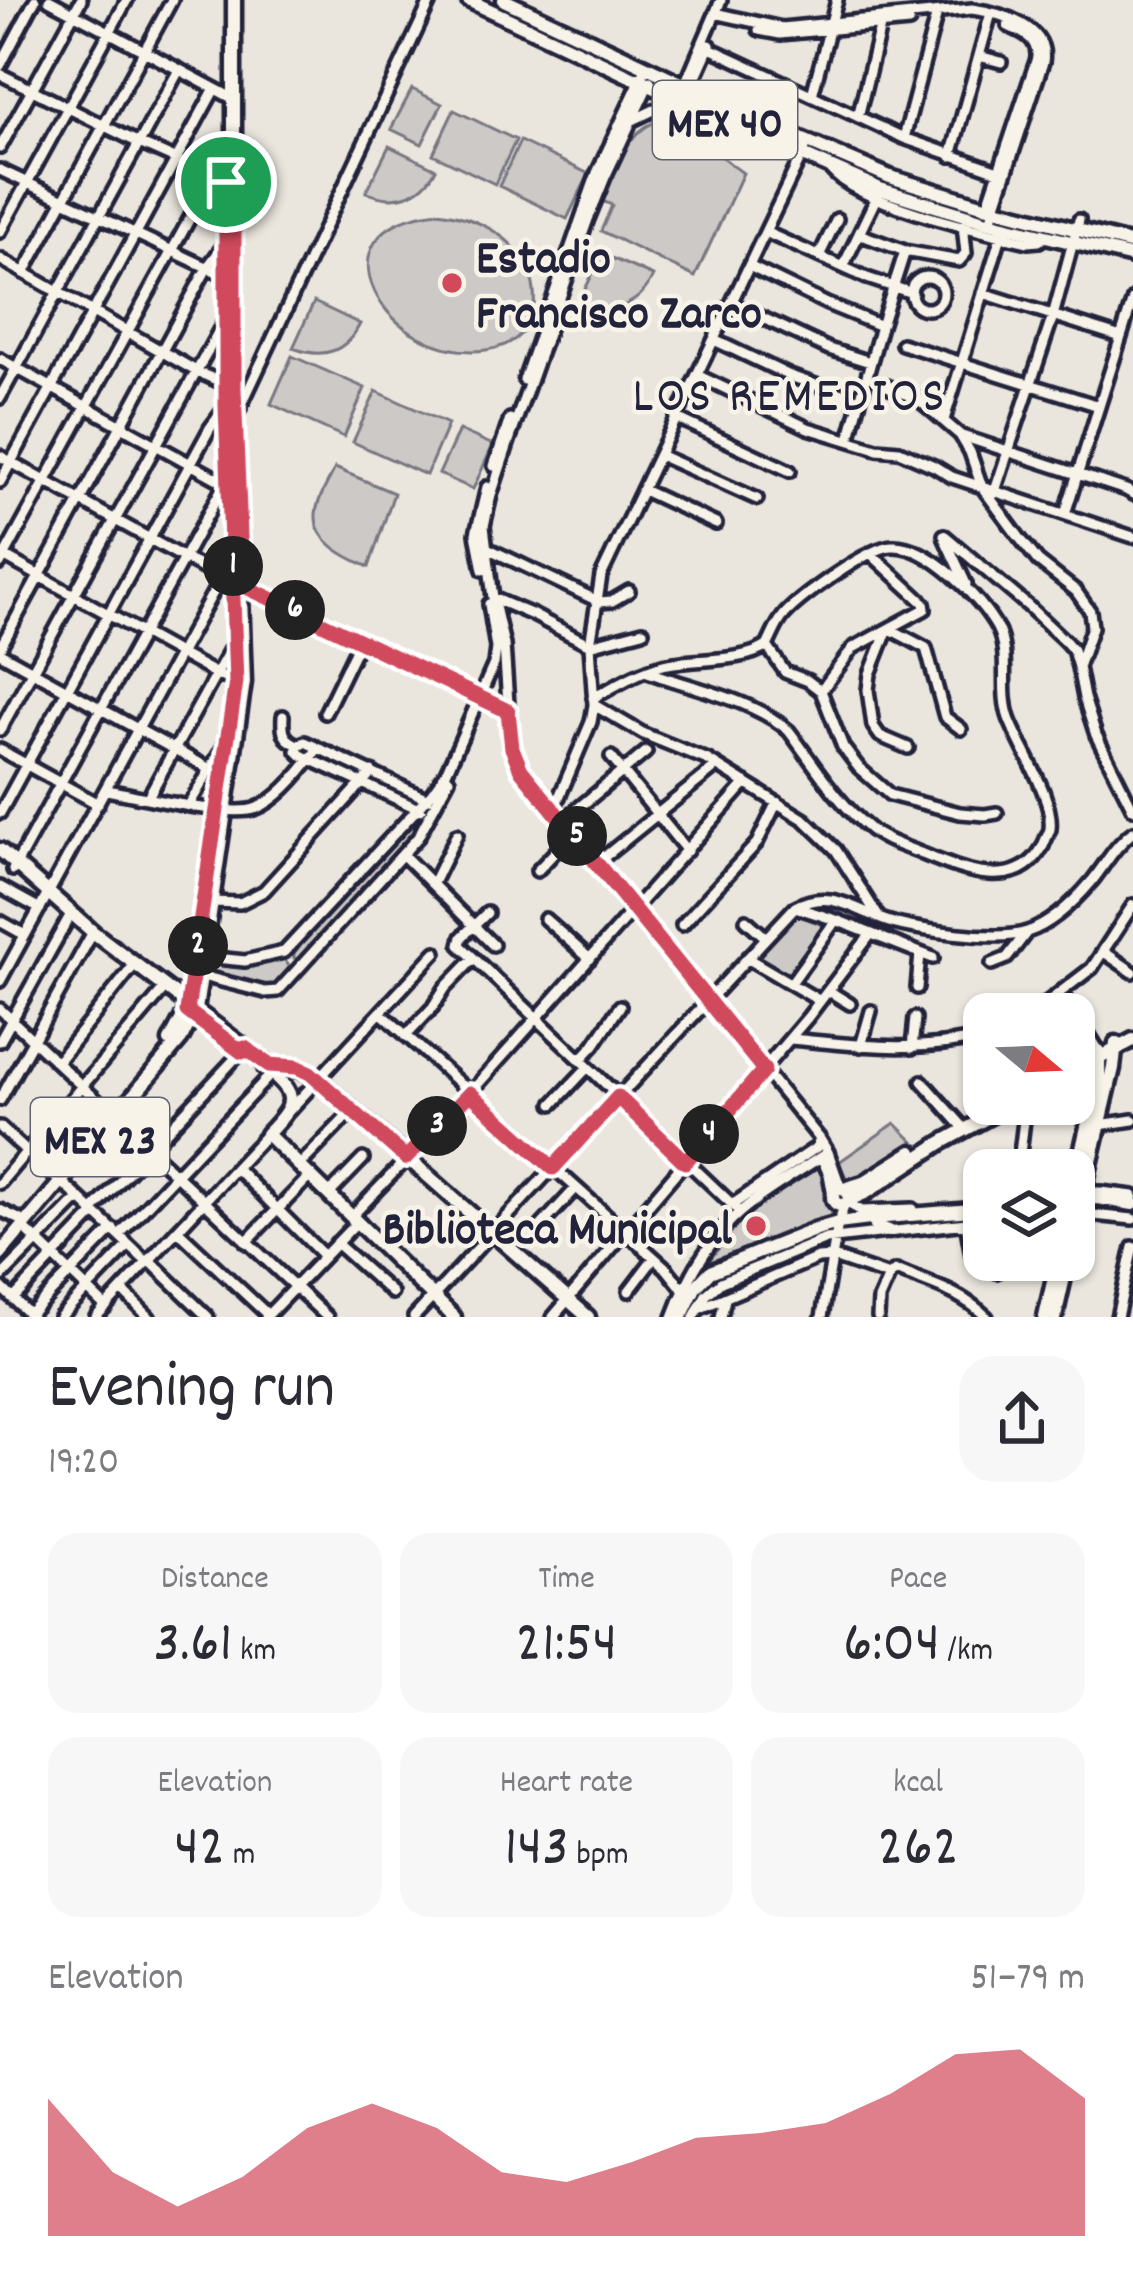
<!DOCTYPE html>
<meta charset="utf-8">
<style>
body{margin:0;font-family:Dekko,sans-serif;background:#f7f7f7;color:#2b2b33;height:100vh;display:flex;flex-direction:column;font-size:45px;white-space:nowrap}
*{box-sizing:border-box;margin:0}
p{font-size:39px;color:#7c7c81}
.icon{flex:none;width:66px;height:66px;fill:none;stroke:currentColor;stroke-width:2;stroke-linecap:round;stroke-linejoin:round}
.map{position:relative;height:1317px;overflow:hidden}
.drawer{display:flex;flex-direction:column;background:#fff;flex:1}
.drawer>*{flex:none}
.needle{width:78px;rotate:109deg}
.controls{position:absolute;left:963px;top:993px;display:grid;gap:24px}
.controls a{display:grid;place-items:center;width:132px;height:132px;border-radius:24px;background:#fff;box-shadow:0 3px 9px #0004;font-size:60px}
.pin{position:absolute;display:grid;place-items:center;width:102px;height:102px;color:#fff;margin:-51px;border:6px solid #fff;border-radius:50%;box-shadow:0 3px 12px #0007}
.km{position:absolute;width:60px;height:60px;margin:-30px;border-radius:50%;background:#222;color:#fff;font-size:33px;line-height:60px;text-align:center}
.round{display:grid;place-items:center;flex:none;width:126px;height:126px;border-radius:36px;background:#f7f7f7}
.head{display:flex;align-items:center;justify-content:space-between;height:204px;padding:0 48px}
h1{font-size:66px;font-weight:600;line-height:90px}
.figures{display:grid;grid-template-columns:repeat(3,1fr);gap:18px;height:204px;padding:12px 48px}
.figures div{display:grid;align-content:center;border-radius:30px;background:#f7f7f7;text-align:center}
.figures b{font-size:60px;font-weight:600}
.figures small{font-size:33px;font-weight:400}
.figures p{font-size:33px}
.chart{height:336px;padding:24px 48px}
.chart p{display:flex;justify-content:space-between}
.chart svg{width:100%;height:216px;margin-top:12px;fill:#d1495b;opacity:.7}
.map>svg:first-child{display:block}
.green{fill:#cdc9c6;stroke:#787680;stroke-width:3}
.lines{fill:none;stroke-linecap:round;stroke-linejoin:round}
.minor-casing{stroke:#22223b;stroke-width:18}
.major-casing{stroke:#22223b;stroke-width:21}
.minor{stroke:#f7f3e8;stroke-width:9}
.major{stroke:#f7f3e8;stroke-width:12}
.route-casing{stroke:#fff;stroke-width:24}
.route{stroke:#d1495b;stroke-width:15}
.poi-dot{fill:#d1495b;stroke:#f7f3e8;stroke-width:4.5}
.labels{text-anchor:middle;stroke-width:9;stroke-linejoin:round;paint-order:stroke}
.shield{fill:#f7f3e8;stroke:#62616f;stroke-width:3}
.shield-label{font-size:45px;font-weight:bold;fill:#22223b}
.poi-label{font-size:48px;font-weight:bold;fill:#22223b;stroke:#f7f3e8;text-anchor:start}
.neighbourhood-label{font-size:51px;letter-spacing:3px;fill:#22223b;stroke:#f7f3e8}
</style>
<div class="map">
<svg width="1133" height="1317" viewBox="0 0 1133 1317">
<rect width="100%" height="100%" fill="#eae6de"/>
<filter id="ink" filterUnits="userSpaceOnUse"><feTurbulence type="fractalNoise" baseFrequency=".00833" numOctaves="2"/><feDisplacementMap in="SourceGraphic" scale="24" xChannelSelector="R" yChannelSelector="G"/><feConvolveMatrix kernelMatrix="1 2 1 2 8 2 1 2 1" color-interpolation-filters="sRGB"/></filter>
<g filter="url(#ink)">
<!-- green -->
<path class="green" d="M412,89L442,104L422,144L391,129Z
M454,110L516,140L495,184L433,154Z
M655,122C687,124 717,155 743,173L695,277L601,231L612,205L602,201C615,172 623,135 655,122Z
M520,141L589,174L567,219L499,186Z
M389,146L436,169C422,196 394,205 366,192Z
M438,212C463,215 485,223 505,239C546,272 548,342 486,350C386,363 305,227 438,212Z
M602,254L653,276C640,306 608,318 579,302Z
M314,302L360,324C345,353 323,359 293,348Z
M292,356L365,388L344,437L271,404Z
M376,391L448,424L426,475L353,442Z
M459,430L493,445L473,489L439,474Z
M335,468L394,493L369,567C348,558 314,542 316,514C317,499 329,481 335,468Z
M415,815H423L426,818L423,826L300,960L294,958V949Z
M796,914L825,926L789,977L752,958Z
M276,957L284,959L291,969L280,984L272,989L207,970L208,963L214,961Z
M895,1123L914,1142L886,1172L853,1193L839,1162Z
M820,1162L831,1207L830,1222L700,1272L748,1211Z"/>
<g class="lines">
<defs>
<path id="minor" d="M49,0L234,99
M715,13L782,28L972,9C1001,13 1049,26 1043,62L990,222
M759,30L780,34L909,22
M703,45L904,138L1001,172
M979,56L1001,62
M0,66L35,0
M0,74L139,143L234,185
M650,81L605,177L588,219L510,438L491,495L484,526L493,598L504,645L511,748L521,770L820,1139L828,1152L841,1189
M812,95L837,0
M685,101L710,45
M858,117L881,23
M631,121L679,98L721,0
M904,138L937,13
M0,148L81,0
M951,156L991,13
M0,170L234,280
M831,170C858,204 984,232 1028,242L1039,241L1047,236
M987,207L1037,58C1038,38 1024,33 1008,26
M0,232L127,0
M765,232L867,278L912,293
M859,234L905,251L959,261L966,253L963,225
M819,256L837,219
M0,259L196,371L227,385
M749,266L827,304L881,326
M843,267L878,194
M24,273L172,0
M911 293a16 16 0 1 1 32 0a16 16 0 1 1-32 0Z
M983,293L1121,337
M731,303L829,349L870,362
M714,340L790,376L859,400
M902,344L1099,406
M0,359L225,483
M697,375L808,428L877,449L899,451L934,466L952,477L1133,537
M524,380L597,173L647,66
M887,386L918,399L960,435L970,452L982,487L1019,537L1038,561L1076,591L1090,611L1092,627L1078,667L1084,698L1096,735L1133,809
M0,398L179,70
M677,418L790,471
M944,420L1001,236
M228,427L234,421L431,0
M962,436L1126,490L1133,494
M849,440L881,326L905,251
M659,455L757,499
M0,456L222,579L242,585L508,711
M494,466L510,419
M0,482L214,90
M643,490L716,524
M994,494L1053,316L1079,220
M1065,514L1133,299
M944,535L1028,606L1066,642L1073,650L1078,667
M945,539L966,584
M485,547L600,602L612,601L629,591
M0,554L216,674L238,682
M0,564L213,176
M483,570L476,534L487,487
M493,598L533,615L590,645L643,631
M890,629L926,648L945,717L961,729
M887,631L870,674L868,690L873,726L880,736L908,748
M767,646L785,672L808,681L821,691L843,747L859,768L890,795L960,813L985,815L997,813
M0,648L207,268L226,242
M0,653L226,778
M645,671C691,688 753,699 789,731C814,764 838,804 871,830C885,841 903,846 920,853C959,869 1017,895 1043,846C1044,843 1049,833 1050,829C1054,797 1020,748 1009,718C999,689 1011,656 997,628C981,598 928,544 892,546C869,547 801,597 785,614C776,624 773,635 767,646
M821,691L853,648L925,609L924,603L870,553
M593,698C615,686 639,671 663,665C693,658 742,663 767,646
M594,705L644,734L708,760L805,820L836,850L878,916
M325,713L360,641
M283,716C282,732 283,739 298,745L305,742L428,799
M0,730L233,305
M298,745L297,751L301,755L421,810
M0,750L98,804
M611,757L687,851
M106,790C137,795 232,819 257,808C281,798 304,768 318,748
M148,797L234,642
M189,805L225,744
M554,809L591,722L594,705L590,645L601,576L808,142
M0,813L210,428L227,405
M564,820L646,752
M403,855L493,945
M598,862L712,770
M13,870L225,483L237,482
M537,871L574,832
M433,883L457,834
M0,887L40,909
M211,902L240,903L264,891L372,772
M795,907L836,920L933,958
M487,913L462,937L460,945L740,1212
M545,919L590,959
M746,920L765,937
M0,921L25,935
M682,925L757,843L777,802
M1104,952L1133,972
M196,956L245,961L284,952L432,793L446,773L494,664L496,648L489,604
M747,958L820,1001
M992,964L1007,958L1026,933
M194,974L265,992L278,991L418,837L449,779
M0,981L233,556L240,548
M791,983L836,920
M917,988L920,954
M829,991L850,1004
M1069,1002L1099,1051
M0,1009L327,1317
M381,1013L666,1268L683,1289
M1032,1014L1092,968L1133,905
M406,1036L433,1007L445,988L474,958
M790,1039C856,1045 919,1054 984,1036
M0,1041L71,914
M861,1046L871,1011
M912,1048L915,1018
M580,1060L594,1045L620,1006
M57,1062L135,964
M922,1081L965,1129
M0,1100L93,932
M553,1104L588,1067
M288,1112L436,952
M1099,1125L1133,1120
M0,1127L57,1179
M821,1157L829,1174L833,1196
M299,1166L353,1110
M236,1168L323,1255
M1018,1170L1026,1104
M62,1182L147,1262
M0,1183L165,988
M1079,1192H1101L1133,1196
M328,1195L363,1159
M847,1203L862,1211L913,1209
M732,1205L817,1147L820,1139
M0,1210L21,1220
M92,1211L245,1048
M1074,1213L1133,1219
M351,1217L470,1093L746,783
M966,1223L972,1255L997,1272
M540,1227L576,1188
M24,1228L106,1307
M177,1230L268,1315
M119,1235L276,1069
M246,1242L310,1176
M336,1243L392,1293
M149,1260L208,1317
M0,1278L79,1198
M0,1286L31,1316
M122,1290L149,1317
M629,1291L654,1258
M13,1299L95,1213
M698,1309L818,1258L833,1257L889,1276L895,1271L901,1272C935,1286 959,1291 987,1317
M29,1315L113,1229
M60,1317L129,1245
M96,1317L267,1134
M266,1317L356,1223
M414,1317L795,907C827,889 852,907 881,919C908,930 1000,942 1027,932C1052,924 1075,901 1092,881C1105,865 1115,845 1133,832
M553,1317L808,1017L870,935
M673,1317C687,1279 709,1239 740,1212C767,1189 799,1172 828,1152
M694,1317L706,1295L721,1282L826,1239L984,1221
M721,1317L725,1299
M822,1317L838,1223L845,1204
M878,1317L879,1299L889,1276
M1117,1317L1133,1247"/>
<path id="major" d="M468,0L730,123L880,189L984,221L1133,257
M504,0L794,136L890,177L988,207L1133,244
M223,772L236,682L234,595
M0,850L93,932L264,1062C287,1073 295,1062 319,1080L588,1317
M170,1041L186,1011L191,994
M265,1068C301,1095 295,1105 267,1134L454,1317
M1074,1072L1133,1040
M1074,1183L1099,1075V1051
M844,1189L863,1183L912,1152
M833 1197a8 8 0 1 1 16 0a8 8 0 1 1-16 0Z
M1075,1199L1098,1198L1133,1204
M849,1200L867,1192L941,1143L1012,1104
M876,1226L889,1231
M1074,1232L1113,1068L1116,1043
M0,1254L181,1039L196,1010L244,682L234,388V0
M681,1317L695,1288L710,1272L817,1229L838,1223L886,1217L984,1209
M1045,1317L1058,1260
M1055,1317L1068,1260"/>
</defs>
<!-- minor casing -->
<use href="#minor" class="minor-casing"/>
<!-- major casing -->
<use href="#major" class="major-casing"/>
<!-- minor -->
<use href="#minor" class="minor"/>
<!-- major -->
<use href="#major" class="major"/>
</g>
</g>
<g class="lines" filter="url(#ink)">
<defs>
<path id="route" d="M226,182L234,185V388L242,585L508,711L512,748L521,770L764,1070L685,1162L618,1097L553,1168L470,1093L406,1158L310,1073L297,1067L269,1065L245,1048L242,1052L187,1011L236,682L226,405Z"/>
</defs>
<!-- route casing -->
<use href="#route" class="route-casing"/>
<!-- route -->
<use href="#route" class="route"/>
</g>
<!-- markers -->
<g class="poi-dot">
<circle cx="452" cy="283" r="12"/>
<circle cx="756" cy="1226" r="12"/>
</g>
<g class="labels">
<!-- shield labels -->
<g class="shield">
<rect x="653" y="81" width="144" height="78" rx="9"/>
<rect x="31" y="1098" width="138" height="78" rx="9"/>
</g>
<g class="shield-label">
<text x="725" y="136">MEX 40</text>
<text x="100" y="1153">MEX 23</text>
</g>
<!-- poi labels -->
<g class="poi-label">
<text x="476" y="272">Estadio<tspan x="476" dy="55">Francisco Zarco</tspan></text>
<text x="732" y="1243" text-anchor="end">Biblioteca Municipal</text>
</g>
<!-- neighbourhood labels -->
<g class="neighbourhood-label">
<text x="790" y="410">LOS REMEDIOS</text>
</g>
</g>
</svg>
<div class="controls">
<a><svg class="needle" viewBox="-14 -14 28 28"><path d="M0-13l5 13h-10z" fill="#e53935"/><path d="M0 13l5-13h-10z" fill="#7c7c81"/></svg></a>
<a><svg class="icon" aria-label="layers" viewBox="0 0 24 24"><path d="M12 4l9 5-9 5-9-5zM3 14l9 5 9-5"/></svg></a>
</div>
<div class="pin" style="left:226px;top:182px;background:#1e9e55"><svg class="icon" aria-label="arrive" viewBox="0 0 24 24"><path d="M6 21V4h12l-3 4 3 4H6"/></svg></div>
<b class="km" style="left:233px;top:566px">1</b>
<b class="km" style="left:198px;top:946px">2</b>
<b class="km" style="left:437px;top:1126px">3</b>
<b class="km" style="left:709px;top:1134px">4</b>
<b class="km" style="left:577px;top:836px">5</b>
<b class="km" style="left:295px;top:610px">6</b>
</div>
<section class="drawer">
<div class="head"><div><h1>Evening run</h1><p>19:20</p></div><a class="round"><svg class="icon" aria-label="share" viewBox="0 0 24 24"><path d="M12 15V3M7 8l5-5 5 5M5 13v7h14v-7"/></svg></a></div>
<div class="figures">
<div><p>Distance</p><b>3.61<small> km</small></b></div>
<div><p>Time</p><b>21:54</b></div>
<div><p>Pace</p><b>6:04<small> /km</small></b></div>
</div>
<div class="figures">
<div><p>Elevation</p><b>42<small> m</small></b></div>
<div><p>Heart rate</p><b>143<small> bpm</small></b></div>
<div><p>kcal</p><b>262</b></div>
</div>
<div class="chart"><p><span>Elevation</span>51–79 m</p>
<svg viewBox="0 0 160 44" preserveAspectRatio="none"><path d="M0 44V16L10 31L20 38L30 32L40 22L50 17L60 22L70 31L80 33L90 29L100 24L110 23L120 21L130 15L140 7L150 6L160 16V44z"/></svg>
</div>
</section>
